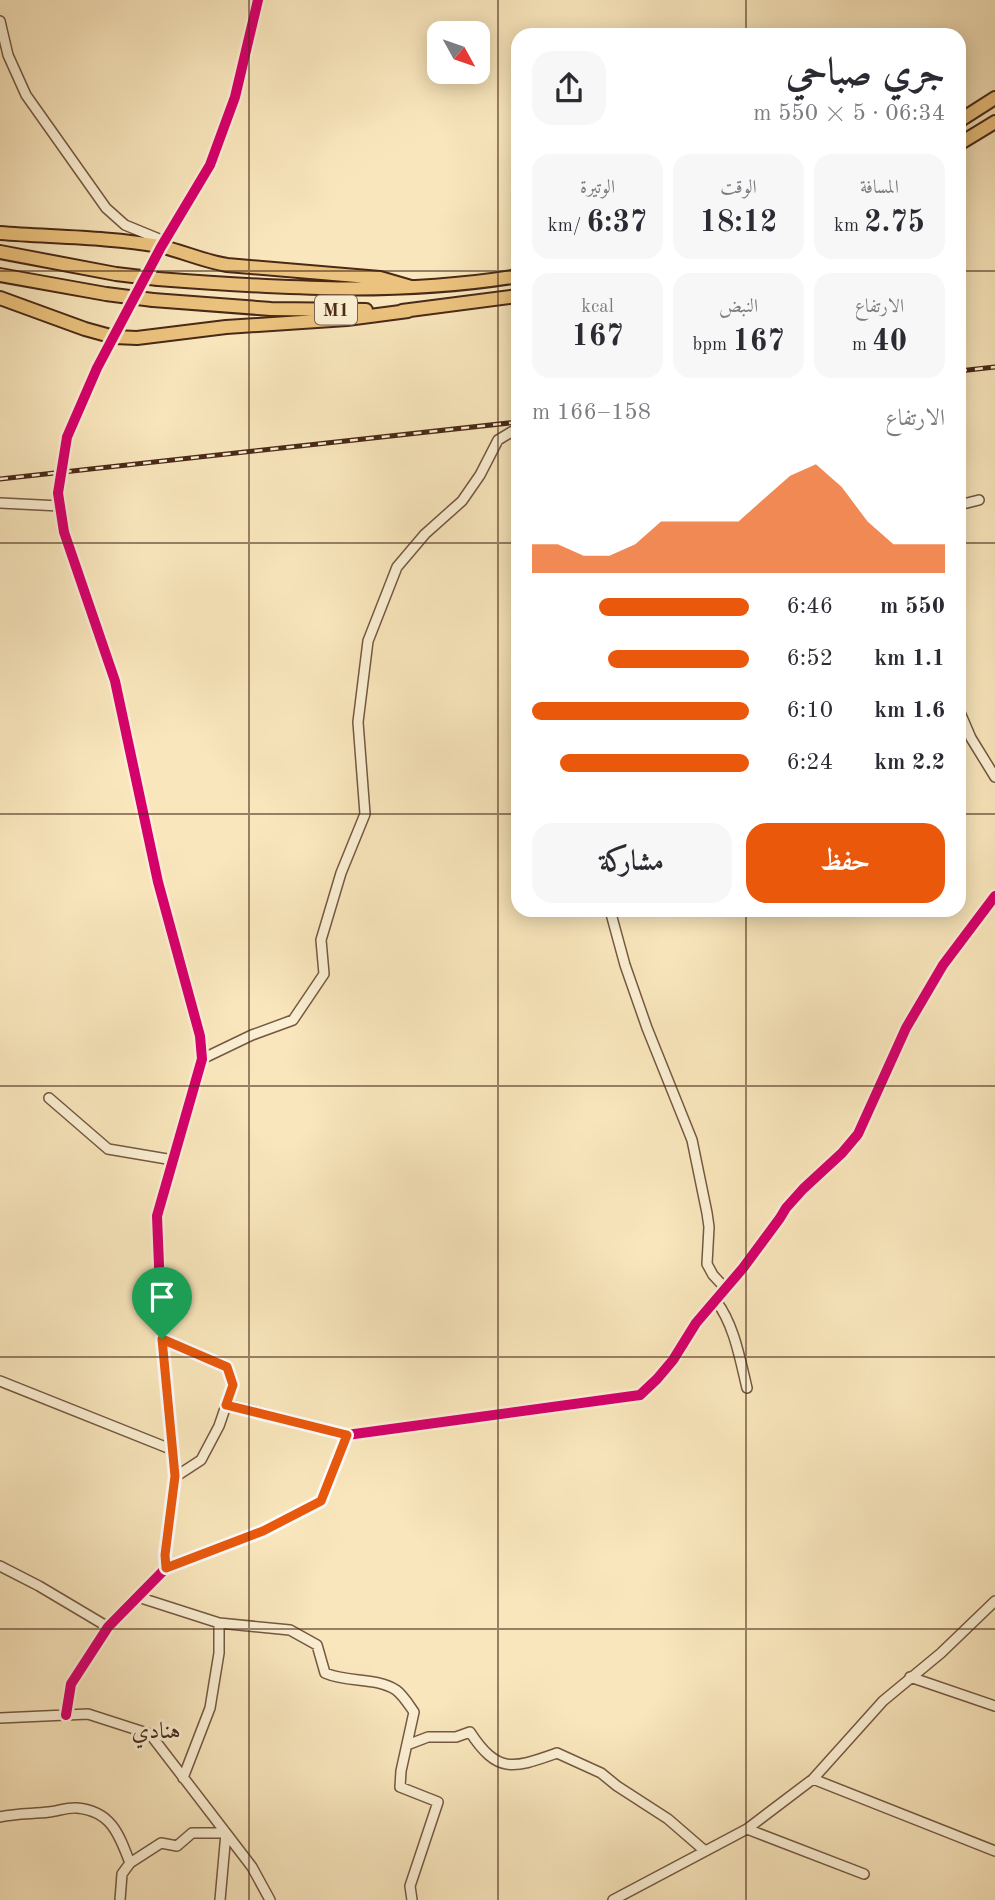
<!DOCTYPE html>
<html lang="ar">
<meta charset="utf-8">
<style>
body{margin:0;font-family:"Old Standard TT",Amiri,serif;background:#f7f7f7;color:#2b2b33;direction:rtl;height:100vh;display:flex;flex-direction:column;font-size:26px;white-space:nowrap}
*{box-sizing:border-box;margin:0}
p{font-size:23px;color:#7c7c81}
.icon{flex:none;width:38px;height:38px;fill:none;stroke:currentColor;stroke-width:2;stroke-linecap:round;stroke-linejoin:round}
.map{position:relative;flex:1;overflow:hidden;direction:ltr}
.sheet{position:absolute;left:511px;top:28px;width:455px;height:889px;display:flex;flex-direction:column;background:#fff;border-radius:21px;box-shadow:0 4px 18px #0003;direction:rtl}
.sheet>*{flex:none}
.needle{width:46px;rotate:130deg}
.tools{position:absolute;left:427px;top:21px;display:grid;gap:14px}
.tools a{display:grid;place-items:center;width:63px;height:63px;border-radius:14px;background:#fff;box-shadow:0 4px 18px #0003;font-size:35px}
.pin{position:absolute;display:grid;place-items:center;width:60px;height:60px;color:#fff;margin:-72px -30px;border-radius:50% 50% 50% 0;rotate:-45deg;box-shadow:0 0 7px #0007}
.pin .icon{rotate:45deg}
.round{display:grid;place-items:center;flex:none;width:74px;height:74px;border-radius:21px;background:#f7f7f7}
.summary{display:flex;align-items:center;justify-content:space-between;height:119px;padding:0 21px}
h1{font-size:38px;font-weight:700;line-height:52px}
.stats{display:grid;grid-template-columns:repeat(3,1fr);gap:10px;height:119px;padding:7px 21px}
.stats div{display:grid;align-content:center;border-radius:18px;background:#f7f7f7;text-align:center}
.stats b{font-size:30px;font-weight:700}
.stats small{font-size:19px;font-weight:400}
.stats p{font-size:19px}
.chart{height:196px;padding:14px 21px}
.chart p{display:flex;justify-content:space-between}
.chart svg{width:100%;height:126px;margin-top:7px;fill:#ea580c;opacity:.7}
.cta{display:flex;gap:14px;margin-top:auto;padding:14px 21px}
.cta a{flex:1;height:80px;border-radius:21px;background:#ea580c;color:#fff;font-size:28px;font-weight:700;line-height:80px;text-align:center}
.cta a+a{background:#f7f7f7;color:#2b2b33}
ul{padding:0 21px;list-style:none;font-size:23px}
li{display:grid;grid-template-columns:112px 84px 1fr;align-items:center;height:52px}
li i{height:18px;border-radius:9px;background:#ea580c}
.map>svg:first-child{display:block}
.lines{fill:none;stroke-linecap:round;stroke-linejoin:round}
.minor-casing{stroke:#755841;stroke-width:12}
.highway-casing{stroke:#492918;stroke-width:16}
.minor{stroke:#fbefd3;stroke-width:9}
.highway{stroke:#ecc37e;stroke-width:12}
.rail-casing{stroke:#492918;stroke-width:5}
.rail{stroke:#fbefd3;stroke-width:2.5;stroke-dasharray:8;stroke-linecap:butt}
.highway-bridge-casing{stroke:#492918;stroke-width:16;stroke-linecap:butt}
.highway-bridge{stroke:#ecc37e;stroke-width:12}
.cycleway-casing{stroke:#fbefd3;stroke-width:15}
.cycleway{stroke:#d6006c;stroke-width:10}
.route-casing{stroke:#fff;stroke-width:14}
.route{stroke:#ea580c;stroke-width:9}
.grid{fill:none;stroke:#492918;stroke-width:2;stroke-opacity:0.55}
.labels{text-anchor:middle;stroke-width:6;stroke-linejoin:round;paint-order:stroke}
.shield{fill:#fbefd3;stroke:#7e6450;stroke-width:2}
.shield-label{font-size:18px;font-weight:bold;fill:#492918}
.quarter-label{font-size:23px;fill:#492918;stroke:#fbefd3}
</style>
<div class="map">
<svg width="995" height="1900" viewBox="0 0 995 1900">
<rect width="100%" height="100%" fill="#f9e6bc"/>
<filter id="stains"><feTurbulence type="fractalNoise" baseFrequency=".00286" numOctaves="4"/><feColorMatrix values="0 0 0 0 .2 0 0 0 0 .09 0 0 0 0 .02 0 0 0 .5 -.17"/></filter>
<radialGradient id="worn" r=".72"><stop offset=".6" stop-color="#630" stop-opacity="0"/><stop offset="1" stop-color="#630" stop-opacity=".3"/></radialGradient>
<g class="lines">
<defs>
<path id="minor" d="M0,21L8,55L26,95L106,208L125,225L164,241
M0,503L60,506
M959,505L979,500
M959,710L971,738L995,777
M610,910L625,965L647,1028L692,1140L707,1213L709,1227L707,1264L713,1275L726,1289
M202,1059L252,1035L293,1020L324,974L321,940L341,873L365,814L358,722L368,641L397,567L425,534L462,501L480,475L498,440L513,431L518,432
M49,1098L108,1149L173,1160
M716,1301C734,1324 740,1359 747,1388
M162,1339L227,1367L233,1385L219,1426L201,1460L175,1477
M0,1381L173,1450
M226,1404L347,1435
M0,1566L39,1586L108,1627
M166,1568L263,1531L321,1501L347,1435L640,1395L657,1379L673,1360L696,1323L743,1268L780,1218L786,1208L803,1189L842,1153L858,1134L906,1028L943,965L995,896
M138,1597L219,1623L290,1630L317,1645L325,1673C348,1683 376,1677 396,1690C403,1695 409,1705 414,1712L401,1771L400,1787L438,1802L410,1886L412,1900
M910,1677L995,1706
M66,1715L71,1684L108,1627L166,1568L165,1555L175,1477L162,1339L157,1216L202,1059L200,1036L158,882L115,681L64,532L58,493L67,437L97,368L161,247L210,165L235,97L258,0
M0,1718L88,1714L150,1734L226,1833L220,1900
M407,1745L428,1737H456L470,1732C498,1775 514,1768 557,1753L601,1773L617,1786L668,1819L705,1851
M183,1778L210,1708L219,1653V1623
M813,1779L995,1851
M0,1817C16,1813 33,1814 49,1812C58,1811 68,1807 77,1808C111,1811 119,1834 130,1863
M747,1829L864,1874
M120,1900L122,1874L130,1863L161,1843L177,1846L192,1833H226L252,1867L270,1900
M613,1900L747,1829L813,1779L883,1701L941,1653L995,1601"/>
<path id="highway" d="M959,121L995,98
M959,144L995,122
M0,233C51,237 109,237 159,246C182,251 203,261 227,265L380,278L411,287
M0,252L116,274
M0,275L106,294
M158,279C278,288 399,296 518,276
M0,298L85,329L114,337L137,338L226,327L347,319L408,311
M153,300L271,309L366,310
M402,311L518,296"/>
</defs>
<!-- minor casing -->
<use href="#minor" class="minor-casing"/>
<!-- highway casing -->
<use href="#highway" class="highway-casing"/>
<!-- minor -->
<use href="#minor" class="minor"/>
<!-- highway -->
<use href="#highway" class="highway"/>
<defs>
<path id="rail" d="M959,371L995,367
M0,479L518,422"/>
</defs>
<!-- rail casing -->
<use href="#rail" class="rail-casing"/>
<!-- rail -->
<use href="#rail" class="rail"/>
<defs>
<path id="highway-bridge" d="M116,274L158,279
M106,294L153,300"/>
</defs>
<!-- highway-bridge casing -->
<use href="#highway-bridge" class="highway-bridge-casing"/>
<!-- highway-bridge -->
<use href="#highway-bridge" class="highway-bridge"/>
<defs>
<path id="cycleway" d="M166,1568L263,1531L321,1501L347,1435L640,1395L657,1379L673,1360L696,1323L743,1268L780,1218L786,1208L803,1189L842,1153L858,1134L906,1028L943,965L995,896
M66,1715L71,1684L108,1627L166,1568L165,1555L175,1477L162,1339L157,1216L202,1059L200,1036L158,882L115,681L64,532L58,493L67,437L97,368L161,247L210,165L235,97L258,0"/>
</defs>
<!-- cycleway casing -->
<use href="#cycleway" class="cycleway-casing"/>
<!-- cycleway -->
<use href="#cycleway" class="cycleway"/>
</g>
<g class="lines">
<defs>
<path id="route" d="M162,1339L227,1367L233,1385L226,1405L347,1435L321,1501L263,1531L166,1568L165,1555L175,1476Z"/>
</defs>
<!-- route casing -->
<use href="#route" class="route-casing"/>
<!-- route -->
<use href="#route" class="route"/>
</g>
<!-- grid -->
<path class="grid" d="M249,0V1900M498,0V1900M746,0V35M0,271H518M959,271H995M0,543H518M959,543H995M0,814H518M959,814H995M746,910V1900M0,1086H995M0,1357H995M0,1629H995"/>
<g class="labels">
<!-- shield labels -->
<rect class="shield" x="315" y="295.5" width="42" height="29" rx="5"/>
<g class="shield-label">
<text x="336" y="316">M1</text>
</g>
<!-- quarter labels -->
<g class="quarter-label">
<text x="156" y="1738">هنادي</text>
</g>
</g>
<rect width="100%" height="100%" filter="url(#stains)"/>
<rect width="100%" height="100%" fill="url(#worn)"/>
</svg>
<div class="tools">
<a><svg class="needle" viewBox="-14 -14 28 28"><path d="M0-13l5 13h-10z" fill="#e53935"/><path d="M0 13l5-13h-10z" fill="#7c7c81"/></svg></a>
</div>
<div class="pin" style="left:162px;top:1339px;background:#1e9e55"><svg class="icon" aria-label="arrive" viewBox="0 0 24 24"><path d="M6 21V4h12l-3 4 3 4H6"/></svg></div>
<section class="sheet">
<div class="summary"><div><h1>جري صباحي</h1><p>06:34 · 5 × 550 m</p></div><a class="round"><svg class="icon" aria-label="share" viewBox="0 0 24 24"><path d="M12 15V3M7 8l5-5 5 5M5 13v7h14v-7"/></svg></a></div>
<div class="stats">
<div><p>المسافة</p><b>2.75<small> km</small></b></div>
<div><p>الوقت</p><b>18:12</b></div>
<div><p>الوتيرة</p><b>6:37<small> /km</small></b></div>
</div>
<div class="stats">
<div><p>الارتفاع</p><b>40<small> m</small></b></div>
<div><p>النبض</p><b>167<small> bpm</small></b></div>
<div><p>kcal</p><b>167</b></div>
</div>
<div class="chart"><p><span>الارتفاع</span>158–166 m</p>
<svg viewBox="0 0 160 44" preserveAspectRatio="none"><path d="M0 44V34L10 34L20 38L30 38L40 34L50 26L60 26L70 26L80 26L90 18L100 10L110 6L120 14L130 26L140 34L150 34L160 34V44z"/></svg>
</div>
<ul>
<li><b>550 m</b>6:46<i style="width:69%"></i></li>
<li><b>1.1 km</b>6:52<i style="width:65%"></i></li>
<li><b>1.6 km</b>6:10<i style="width:100%"></i></li>
<li><b>2.2 km</b>6:24<i style="width:87%"></i></li>
</ul>
<div class="cta"><a>حفظ</a><a>مشاركة</a></div>
</section>
</div>
